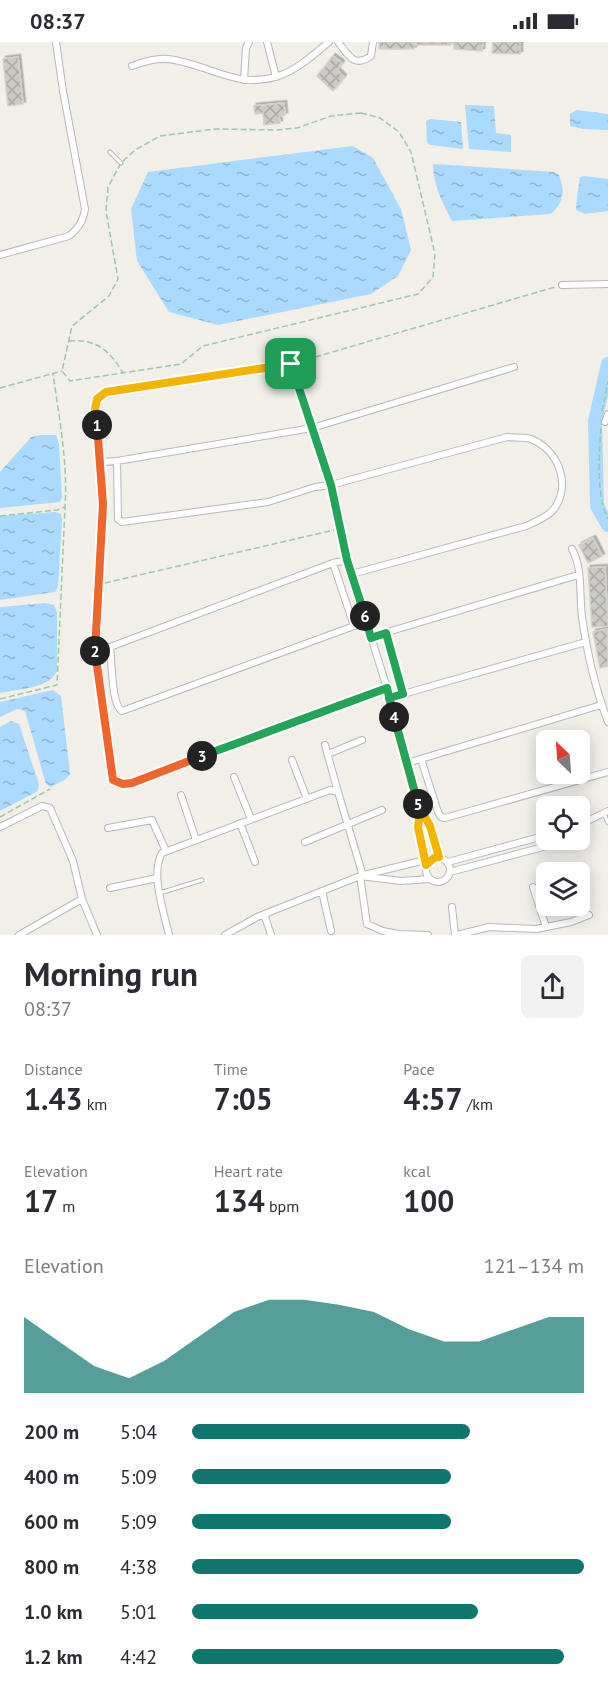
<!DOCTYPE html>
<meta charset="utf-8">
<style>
body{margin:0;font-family:"PT Sans",sans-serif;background:#f2f2f3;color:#2b2b33;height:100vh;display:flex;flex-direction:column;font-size:22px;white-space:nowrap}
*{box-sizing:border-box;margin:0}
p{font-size:20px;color:#7c7c81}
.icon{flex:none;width:33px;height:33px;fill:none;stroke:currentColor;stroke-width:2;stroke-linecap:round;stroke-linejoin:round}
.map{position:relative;height:893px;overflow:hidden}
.drawer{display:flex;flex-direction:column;background:#fff;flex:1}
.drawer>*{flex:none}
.needle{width:39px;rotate:335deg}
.controls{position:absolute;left:536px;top:688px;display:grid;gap:12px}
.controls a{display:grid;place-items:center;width:54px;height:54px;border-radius:9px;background:#fff;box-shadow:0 3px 15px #0003;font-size:30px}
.pin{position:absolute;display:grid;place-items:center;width:51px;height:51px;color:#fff;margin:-26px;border-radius:12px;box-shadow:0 3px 9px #0006}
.km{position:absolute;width:30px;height:30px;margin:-15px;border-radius:50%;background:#222;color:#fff;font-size:16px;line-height:30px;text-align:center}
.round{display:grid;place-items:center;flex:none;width:63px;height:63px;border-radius:9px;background:#f2f2f3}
.overview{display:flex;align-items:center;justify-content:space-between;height:102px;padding:0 24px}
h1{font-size:33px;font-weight:700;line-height:45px}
.stats{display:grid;grid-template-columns:repeat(3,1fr);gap:9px;height:102px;padding:6px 24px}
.stats div{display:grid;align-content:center}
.stats b{font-size:30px;font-weight:700}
.stats small{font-size:16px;font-weight:400}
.stats p{font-size:16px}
.chart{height:168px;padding:12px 24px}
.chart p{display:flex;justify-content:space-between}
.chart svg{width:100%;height:108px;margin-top:6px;fill:#0f766e;opacity:.7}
ul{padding:0 24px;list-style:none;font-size:20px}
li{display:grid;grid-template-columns:96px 72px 1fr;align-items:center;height:45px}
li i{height:15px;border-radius:8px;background:#0f766e}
.status{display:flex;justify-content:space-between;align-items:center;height:42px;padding:0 30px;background:#fff;direction:ltr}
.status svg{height:16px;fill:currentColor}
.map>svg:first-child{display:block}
.water{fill:url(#water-ripples)}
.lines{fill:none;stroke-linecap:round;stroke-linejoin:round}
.river{stroke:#aadaff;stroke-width:14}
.building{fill:url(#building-cross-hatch);stroke:#d6d1c6;stroke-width:1.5;filter:url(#shadow)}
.lane-casing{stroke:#b5b8bc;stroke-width:5}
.street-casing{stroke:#b5b8bc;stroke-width:8}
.path{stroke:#9cc7a9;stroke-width:1.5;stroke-dasharray:6 3;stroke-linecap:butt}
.lane{stroke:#fff;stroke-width:3}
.street{stroke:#fff;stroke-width:6}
.split-1-casing{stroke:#fff;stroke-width:12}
.split-2-casing{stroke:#fff;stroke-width:12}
.split-3-casing{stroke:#fff;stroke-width:12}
.split-4-casing{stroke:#fff;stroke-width:12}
.split-5-casing{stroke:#fff;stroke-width:12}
.split-6-casing{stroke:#fff;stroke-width:12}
.split-7-casing{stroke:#fff;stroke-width:12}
.split-1{stroke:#f5b400;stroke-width:8}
.split-2{stroke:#f0652b;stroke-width:8}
.split-3{stroke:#f0652b;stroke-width:8}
.split-4{stroke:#22a559;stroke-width:8}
.split-5{stroke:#f5b400;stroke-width:8}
.split-6{stroke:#22a559;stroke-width:8}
.split-7{stroke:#22a559;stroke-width:8}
</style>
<div class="status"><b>08:37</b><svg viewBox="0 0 49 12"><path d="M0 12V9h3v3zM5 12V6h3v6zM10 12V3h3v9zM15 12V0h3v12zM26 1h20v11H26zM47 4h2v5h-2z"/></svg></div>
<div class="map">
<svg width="608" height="893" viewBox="0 0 608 893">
<defs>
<pattern id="water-ripples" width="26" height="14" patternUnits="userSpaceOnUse" patternTransform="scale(1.5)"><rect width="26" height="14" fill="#aadaff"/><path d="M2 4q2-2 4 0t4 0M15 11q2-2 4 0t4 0" fill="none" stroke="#8eb4d2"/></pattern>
<pattern id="building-cross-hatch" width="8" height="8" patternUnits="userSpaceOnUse" patternTransform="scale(1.5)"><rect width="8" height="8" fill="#cccac5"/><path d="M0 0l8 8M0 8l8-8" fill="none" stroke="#a9a8a4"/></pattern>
<filter id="shadow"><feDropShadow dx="2.5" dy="-2.5" stdDeviation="0" flood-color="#0004"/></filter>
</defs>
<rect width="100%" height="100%" fill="#f1efe8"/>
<!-- water -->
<path class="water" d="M465,63L494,64L496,91L511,93V110L469,107Z
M577,68L608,72V88L583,87L570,84V72Z
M430,77L461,80L463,107L430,103L427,101L426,79Z
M353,104L373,116L401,167L411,208L398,234L371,252L218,283L169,270L137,219L131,167L148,130Z
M433,122L554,130L559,133C565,149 564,160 551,172L452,179C442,161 433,142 433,122Z
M584,134L608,137V169L585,172L576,168L577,154L580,135Z
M41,393H56L59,402L62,455L60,460L0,466V430L31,395Z
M55,470L61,472L62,478L58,545L55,550L0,558V474Z
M46,561L54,563L57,570V629C49,647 17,647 0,651V565Z
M53,648L61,654L70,732L66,737L51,745L46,742L25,669L17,667L0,675V660Z
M11,679L19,682L39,742L38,749L0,769V685Z"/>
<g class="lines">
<!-- river -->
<path class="river" d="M608,322L595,379L597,464L608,483"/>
</g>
<!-- building -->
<path class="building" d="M379,0H414V7H379Z
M416,0H451V3H416Z
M454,0H483L482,9L454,7Z
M493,0H520V12L492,11Z
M333,14L342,21L337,28L344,35L333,49L317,34Z
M18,15L23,62L8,64L3,17Z
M284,61L285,73L279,74L280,81L264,83L263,71L255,72L254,64Z
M593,496L602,514L588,521L579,503Z
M605,525L608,584L592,585L588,526Z
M607,587L608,624L600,626L593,590Z"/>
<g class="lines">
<defs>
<path id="lane" d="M110,110L121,121
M604,772L608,781
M160,851L202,838"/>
<path id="street" d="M267,0L276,35
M338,0C349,14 354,26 371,14L373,0
M132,24C143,20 156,16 168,17C205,21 237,47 275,35C296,29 312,14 329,0
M244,38L246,6L249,0
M0,213L69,194C79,186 83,179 85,167L63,49L56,0
M562,243L608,242
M605,380L608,372
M117,419L118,477L122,480L268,460L315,445L331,443L507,395C515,396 524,395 531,397C558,408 572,442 554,467C548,475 535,480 526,484L352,532
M101,420L117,419L312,386L514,325
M572,507C583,527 579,552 582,575C587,611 595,646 608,680
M333,521L354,584
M386,591L403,652
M371,595L578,533
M110,605C112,618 111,663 122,669L354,584L367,582
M95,608L110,605L333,521L347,518
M387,646L132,741L123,742L113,738L95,608L103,462L95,367L97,357L100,353L291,322L331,443L347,518L387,646L420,769L430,784L439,815
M389,656L586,600
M325,703L338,750
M328,712L362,698
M421,717L438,770L441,775L445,776L608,730
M292,718L307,757
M407,721L601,663
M234,735L251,777
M181,753L196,798
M420,769L418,785L426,821
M240,781L255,820
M579,783L608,769
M0,785L42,764L50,766L73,819L82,857L97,893
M108,786L152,778L166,809
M305,800L382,768
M426 828a12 12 0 1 1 24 0a12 12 0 1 1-24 0Z
M448,820L540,795L546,796
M450,830L543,805L547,798
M533,845L546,885
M110,846L157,836
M322,849L331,889
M452,865L455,893
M264,872L271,893
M19,893L82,857
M169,893C164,870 150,832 162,811L330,748L338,750L363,834
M225,893L257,875L360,834L425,818
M428,893L398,892L383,889L367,882L360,834L401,839L429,837
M457,893L489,885L536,887L571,880L589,873"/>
</defs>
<!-- lane casing -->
<use href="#lane" class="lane-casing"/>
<!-- street casing -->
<use href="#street" class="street-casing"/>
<!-- path -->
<path class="path" d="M361,71L380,76L399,90L411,110L435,212L433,235L418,252L203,304L181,322L70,339L62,329L72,284L109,254L118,237L106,169L108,145L121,121L135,108L160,94L215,87L276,88L297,86L331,74Z
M69,299C97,297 109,308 123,331
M298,320L555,245
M0,346L62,329
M602,369L608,340
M601,386C599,412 596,454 608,477
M0,474L57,468L65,465C68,421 59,375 53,332
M105,541L334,488
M0,657L57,643L65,465
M0,775L50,747"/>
<!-- lane -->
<use href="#lane" class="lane"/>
<!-- street -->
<use href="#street" class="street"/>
</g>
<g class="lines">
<defs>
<path id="split-1" d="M97,383L95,367L97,357L106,350L291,322"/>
<path id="split-2" d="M95,609L103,462L97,383"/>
<path id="split-3" d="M95,609L113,738L123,742L132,741L202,714"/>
<path id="split-4" d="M202,714L387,646L394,675"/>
<path id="split-5" d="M394,675L420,769L418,785L426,823L434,816L439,815L430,784L418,762"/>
<path id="split-6" d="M365,574L371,596L386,591L403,652L389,656L418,762"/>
<path id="split-7" d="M291,322L331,443L347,518L365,574"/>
</defs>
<!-- split-1 casing -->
<use href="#split-1" class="split-1-casing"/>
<!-- split-2 casing -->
<use href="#split-2" class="split-2-casing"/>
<!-- split-3 casing -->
<use href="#split-3" class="split-3-casing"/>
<!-- split-4 casing -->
<use href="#split-4" class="split-4-casing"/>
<!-- split-5 casing -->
<use href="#split-5" class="split-5-casing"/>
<!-- split-6 casing -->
<use href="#split-6" class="split-6-casing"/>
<!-- split-7 casing -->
<use href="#split-7" class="split-7-casing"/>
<!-- split-1 -->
<use href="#split-1" class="split-1"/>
<!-- split-2 -->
<use href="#split-2" class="split-2"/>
<!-- split-3 -->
<use href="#split-3" class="split-3"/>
<!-- split-4 -->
<use href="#split-4" class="split-4"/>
<!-- split-5 -->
<use href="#split-5" class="split-5"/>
<!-- split-6 -->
<use href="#split-6" class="split-6"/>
<!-- split-7 -->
<use href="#split-7" class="split-7"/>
</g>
</svg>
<div class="controls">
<a><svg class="needle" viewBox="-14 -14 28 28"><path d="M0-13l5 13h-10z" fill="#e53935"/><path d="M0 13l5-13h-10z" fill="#7c7c81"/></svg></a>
<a><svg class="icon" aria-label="locate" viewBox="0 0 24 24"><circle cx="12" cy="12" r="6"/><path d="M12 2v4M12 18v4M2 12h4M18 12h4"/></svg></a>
<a><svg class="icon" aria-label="layers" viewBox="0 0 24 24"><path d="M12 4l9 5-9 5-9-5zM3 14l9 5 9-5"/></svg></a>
</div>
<div class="pin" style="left:291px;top:322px;background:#1e9e55"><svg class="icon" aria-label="arrive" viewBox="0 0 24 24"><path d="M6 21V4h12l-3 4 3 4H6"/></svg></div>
<b class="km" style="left:97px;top:383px">1</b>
<b class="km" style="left:95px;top:609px">2</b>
<b class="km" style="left:202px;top:714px">3</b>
<b class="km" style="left:394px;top:675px">4</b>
<b class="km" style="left:418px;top:762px">5</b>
<b class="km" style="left:365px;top:574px">6</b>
</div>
<section class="drawer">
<div class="overview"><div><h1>Morning run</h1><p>08:37</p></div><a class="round"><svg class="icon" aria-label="share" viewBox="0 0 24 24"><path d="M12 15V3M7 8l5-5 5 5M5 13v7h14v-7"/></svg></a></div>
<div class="stats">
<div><p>Distance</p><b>1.43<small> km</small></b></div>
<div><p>Time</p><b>7:05</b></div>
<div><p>Pace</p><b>4:57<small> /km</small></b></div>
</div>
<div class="stats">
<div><p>Elevation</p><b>17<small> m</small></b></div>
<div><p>Heart rate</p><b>134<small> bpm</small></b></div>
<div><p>kcal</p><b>100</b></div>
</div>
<div class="chart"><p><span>Elevation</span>121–134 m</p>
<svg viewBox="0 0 160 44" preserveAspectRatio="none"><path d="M0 44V13L10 23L20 33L30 38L40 31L50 21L60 11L70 6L80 6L90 8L100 11L110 18L120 23L130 23L140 18L150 13L160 13V44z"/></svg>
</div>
<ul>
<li><b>200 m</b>5:04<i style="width:71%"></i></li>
<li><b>400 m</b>5:09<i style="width:66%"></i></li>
<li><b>600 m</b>5:09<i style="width:66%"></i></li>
<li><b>800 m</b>4:38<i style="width:100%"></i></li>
<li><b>1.0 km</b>5:01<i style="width:73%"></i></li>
<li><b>1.2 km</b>4:42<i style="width:95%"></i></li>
</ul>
</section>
